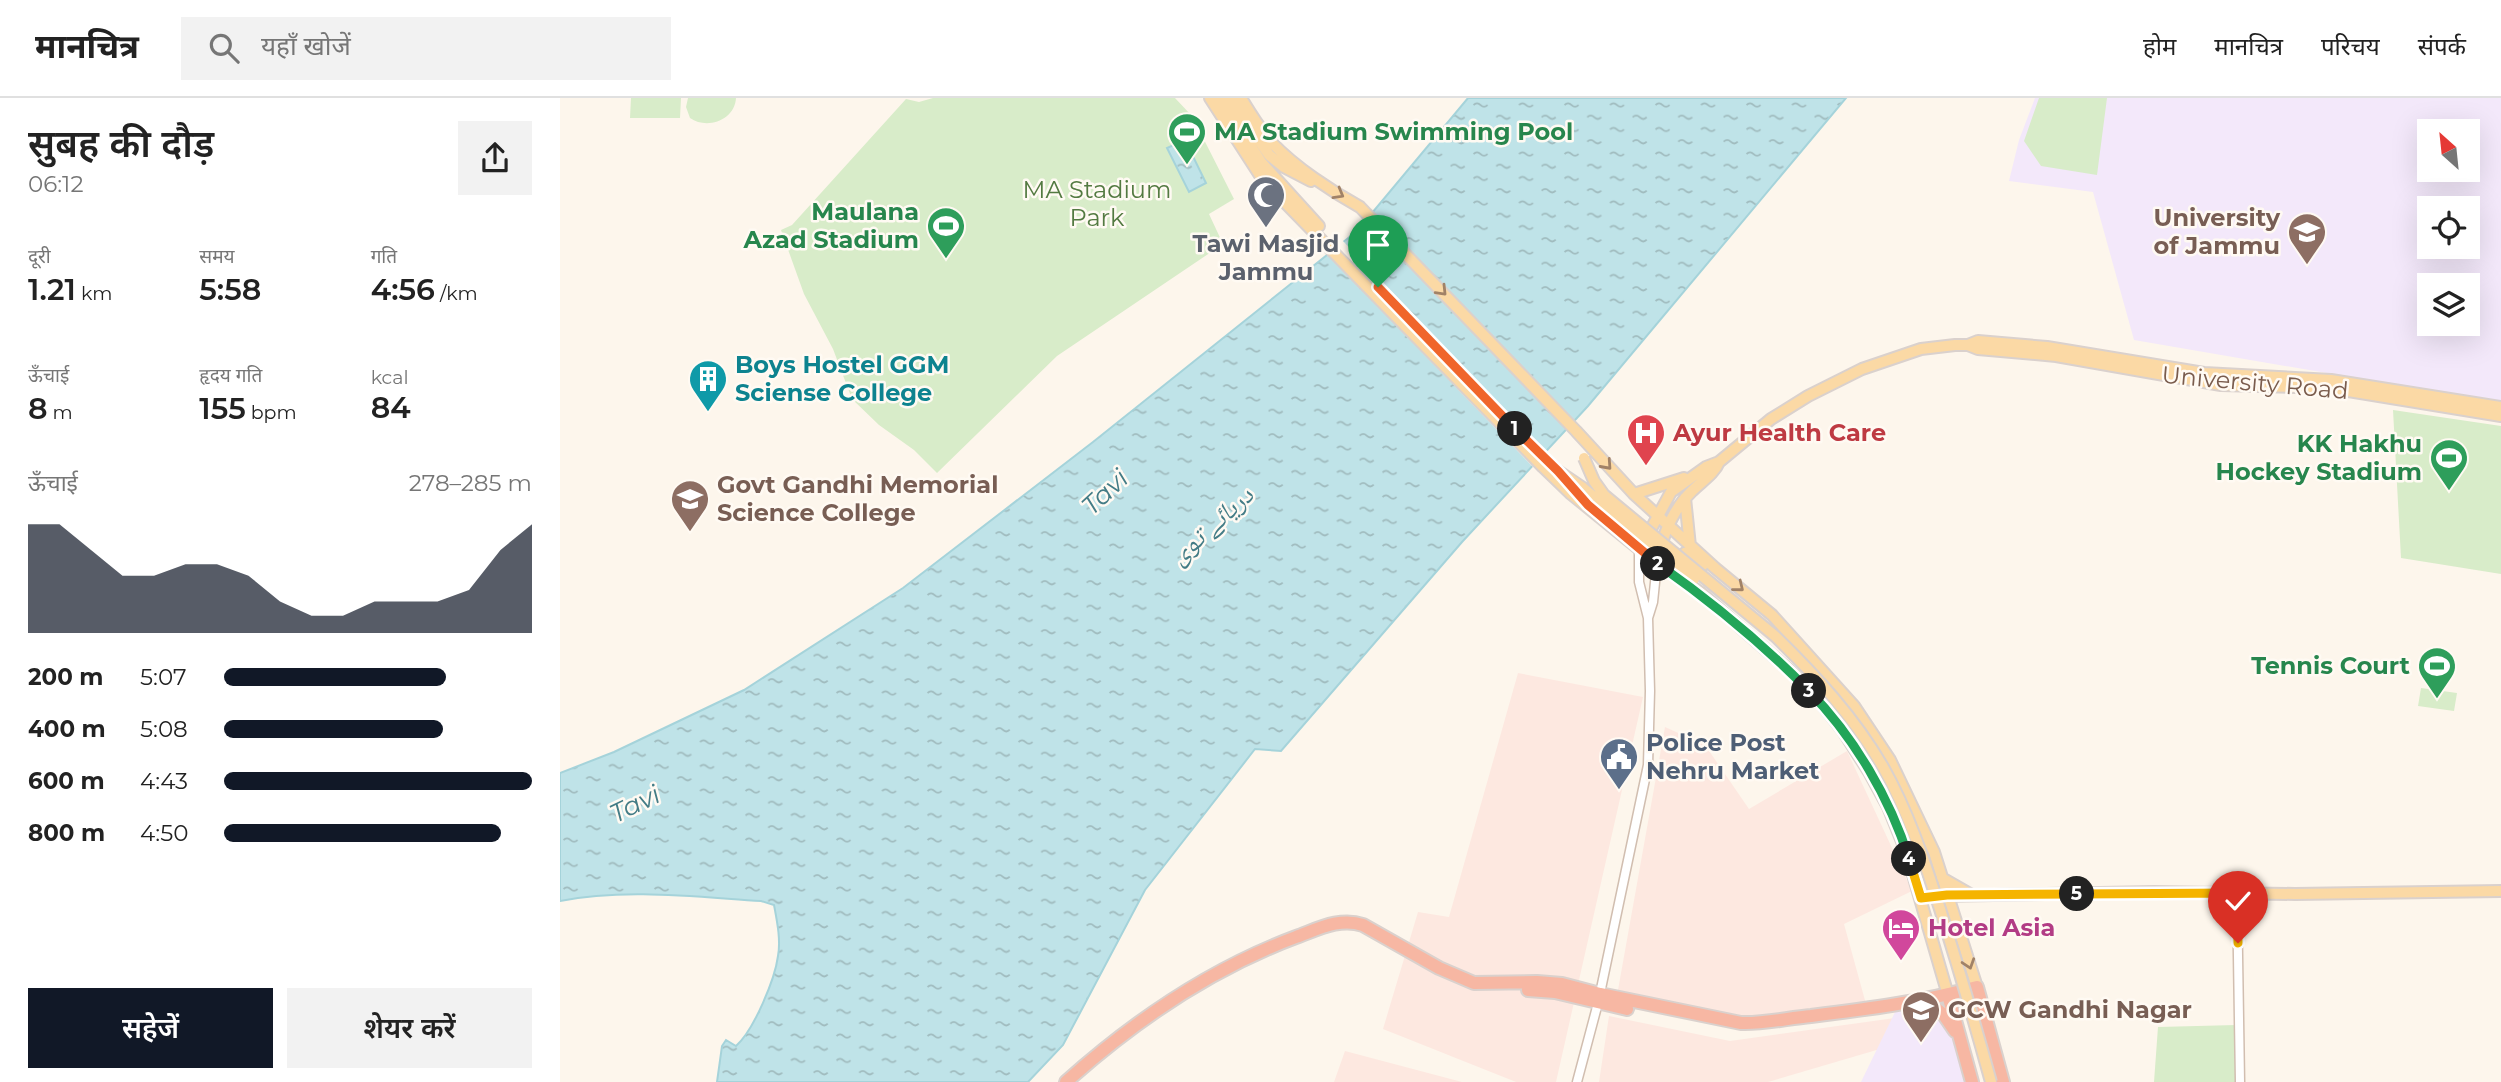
<!DOCTYPE html>
<html lang="hi">
<meta charset="utf-8">
<style>
body{margin:0;font-family:Montserrat,"Noto Naskh Arabic","Noto Sans Devanagari",sans-serif;background:#f2f2f2;color:#222;height:100vh;display:flex;flex-direction:column;font-size:26px;white-space:nowrap}
*{box-sizing:border-box;margin:0}
p{font-size:23px;color:#767676}
.icon{flex:none;width:38px;height:38px;fill:none;stroke:currentColor;stroke-width:2;stroke-linecap:round;stroke-linejoin:round}
.map{position:relative;flex:1;overflow:hidden}
.details{display:flex;flex-direction:column;background:#fff;width:560px}
.details>*{flex:none}
.needle{width:46px;rotate:333deg}
.buttons{position:absolute;left:1857px;top:21px;display:grid;gap:14px}
.buttons a{display:grid;place-items:center;width:63px;height:63px;border-radius:0px;background:#fff;box-shadow:0 7px 28px #0002;font-size:35px}
.pin{position:absolute;display:grid;place-items:center;width:60px;height:60px;color:#fff;margin:-72px -30px;border-radius:50% 50% 50% 0;rotate:-45deg;box-shadow:0 0 7px #0007}
.pin .icon{rotate:45deg}
.km{position:absolute;width:35px;height:35px;margin:-18px;border-radius:50%;background:#222;color:#fff;font-size:19px;line-height:35px;text-align:center}
.round{display:grid;place-items:center;flex:none;width:74px;height:74px;border-radius:0px;background:#f2f2f2}
.summary{display:flex;align-items:center;justify-content:space-between;height:119px;padding:0 28px}
h1{font-size:38px;font-weight:600;line-height:52px}
.figures{display:grid;grid-template-columns:repeat(3,1fr);gap:10px;height:119px;padding:7px 28px}
.figures div{display:grid;align-content:center}
.figures b{font-size:30px;font-weight:600}
.figures small{font-size:19px;font-weight:400}
.figures p{font-size:19px}
.chart{height:196px;padding:14px 28px}
.chart p{display:flex;justify-content:space-between}
.chart svg{width:100%;height:126px;margin-top:7px;fill:#111827;opacity:.7}
.action{display:flex;gap:14px;margin-top:auto;padding:14px 28px}
.action a{flex:1;height:80px;border-radius:0px;background:#111827;color:#fff;font-size:28px;font-weight:600;line-height:80px;text-align:center}
.action a+a{background:#f2f2f2;color:#222}
ul{padding:0 28px;list-style:none;font-size:23px}
li{display:grid;grid-template-columns:112px 84px 1fr;align-items:center;height:52px}
li i{height:18px;border-radius:9px;background:#111827}
header{display:flex;align-items:center;gap:42px;box-sizing:border-box;height:98px;padding:0 35px;background:#fff;border-bottom:2px solid #e0e0e0}
header strong{font-size:33px}
nav{display:flex;gap:38px;margin-inline-start:auto;font-size:24px}
.search{width:490px;height:63px;background:#f2f2f2;display:flex;align-items:center;gap:18px;box-sizing:border-box;padding:0 24px;border-radius:0px;color:#767676;font-size:26px}
main{display:flex;flex:1;min-height:0}
.map>svg:first-child{display:block}
.commercial{fill:#fde8e0}
.education{fill:#f3e8fa;fill-rule:evenodd}
.green{fill:#d8ecc9}
.water{fill:url(#water-ripples);stroke:#a5d3da;stroke-width:2}
.pier{fill:#fdf6ec}
.lines{fill:none;stroke-linecap:round;stroke-linejoin:round}
.minor-casing{stroke:#d1beb0;stroke-width:11}
.major-casing{stroke:#dad1cd;stroke-width:14}
.highway-casing{stroke:#dad1cd;stroke-width:16}
.minor{stroke:#fff;stroke-width:8}
.major{stroke:#fbd9a5;stroke-width:10}
.highway{stroke:#f7b7a3;stroke-width:12}
.major-bridge-casing{stroke:#dad1cd;stroke-width:14;stroke-linecap:butt}
.major-bridge{stroke:#fbd9a5;stroke-width:10}
.oneway{stroke:#a18267}
.split-1-casing{stroke:#fff;stroke-width:14}
.split-2-casing{stroke:#fff;stroke-width:14}
.split-3-casing{stroke:#fff;stroke-width:14}
.split-4-casing{stroke:#fff;stroke-width:14}
.split-5-casing{stroke:#fff;stroke-width:14}
.split-6-casing{stroke:#fff;stroke-width:14}
.split-1{stroke:#f0652b;stroke-width:9}
.split-2{stroke:#f0652b;stroke-width:9}
.split-3{stroke:#22a559;stroke-width:9}
.split-4{stroke:#22a559;stroke-width:9}
.split-5{stroke:#f5b400;stroke-width:9}
.split-6{stroke:#f5b400;stroke-width:9}
.labels{text-anchor:middle;stroke-width:5;stroke-linejoin:round;paint-order:stroke}
.leisure-label{font-size:24px;font-weight:bold;fill:#27864d;stroke:#fffaf3;text-anchor:end}
.park-label{font-size:24px;fill:#537a41;stroke:#fffaf3}
.education-label{font-size:24px;font-weight:bold;fill:#785e54;stroke:#fffaf3;text-anchor:start}
.worship-label{font-size:24px;font-weight:bold;fill:#5b616d;stroke:#fffaf3}
.culture-label{font-size:24px;font-weight:bold;fill:#0d838f;stroke:#fffaf3;text-anchor:start}
.street-label{font-size:24px;fill:#7a5c4d;stroke:#fffaf3}
.health-label{font-size:24px;font-weight:bold;fill:#be3a42;stroke:#fffaf3;text-anchor:start}
.service-label{font-size:24px;font-weight:bold;fill:#4e5e75;stroke:#fffaf3;text-anchor:start}
.hotel-label{font-size:24px;font-weight:bold;fill:#b23c85;stroke:#fffaf3;text-anchor:start}
.water-label{font-size:26px;font-style:italic;fill:#437c86;stroke:#fffaf3}
</style>
<header>
<strong>मानचित्र</strong>
<div class="search"><svg class="icon" aria-label="search" viewBox="0 0 24 24"><circle cx="10" cy="10" r="6"/><path d="M15 15l6 6"/></svg>यहाँ खोजें</div>
<nav><a>होम</a><a>मानचित्र</a><a>परिचय</a><a>संपर्क</a></nav>
</header>
<main>
<section class="details">
<div class="summary"><div><h1>सुबह की दौड़</h1><p>06:12</p></div><a class="round"><svg class="icon" aria-label="share" viewBox="0 0 24 24"><path d="M12 15V3M7 8l5-5 5 5M5 13v7h14v-7"/></svg></a></div>
<div class="figures">
<div><p>दूरी</p><b>1.21<small> km</small></b></div>
<div><p>समय</p><b>5:58</b></div>
<div><p>गति</p><b>4:56<small> /km</small></b></div>
</div>
<div class="figures">
<div><p>ऊँचाई</p><b>8<small> m</small></b></div>
<div><p>हृदय गति</p><b>155<small> bpm</small></b></div>
<div><p>kcal</p><b>84</b></div>
</div>
<div class="chart"><p><span>ऊँचाई</span>278–285 m</p>
<svg viewBox="0 0 160 44" preserveAspectRatio="none"><path d="M0 44V6L10 6L20 15L30 24L40 24L50 20L60 20L70 24L80 33L90 38L100 38L110 33L120 33L130 33L140 29L150 15L160 6V44z"/></svg>
</div>
<ul>
<li><b>200 m</b>5:07<i style="width:72%"></i></li>
<li><b>400 m</b>5:08<i style="width:71%"></i></li>
<li><b>600 m</b>4:43<i style="width:100%"></i></li>
<li><b>800 m</b>4:50<i style="width:90%"></i></li>
</ul>
<div class="action"><a>सहेजें</a><a>शेयर करें</a></div>
</section>
<div class="map">
<svg width="1941" height="984" viewBox="0 0 1941 984">
<defs>
<pattern id="water-ripples" width="26" height="14" patternUnits="userSpaceOnUse" patternTransform="scale(1.75)"><rect width="26" height="14" fill="#bfe3e8"/><path d="M2 4q2-2 4 0t4 0M15 11q2-2 4 0t4 0" fill="none" stroke="#a0bbbe"/></pattern>
</defs>
<rect width="100%" height="100%" fill="#fdf6ec"/>
<!-- commercial -->
<path class="commercial" d="M958,575L1083,599L996,984H956L823,931L858,814L889,819Z
M1105,629L1145,647L1189,711L1287,653L1352,793L1284,826L1306,906L1185,921L1058,892Z
M1049,918L1170,943L1335,920L1320,951L1208,984H1039Z
M785,953L902,984H774Z"/>
<!-- education -->
<path class="education" d="M1475,0H1941V305L1574,242L1533,94L1449,83L1459,42ZM1869,33H1908V72H1869ZM1869,110H1908V149H1869ZM1869,187H1908V226H1869Z
M1389,902L1411,984H1301L1338,908Z"/>
<!-- green -->
<path class="green" d="M71,0H121L120,20H70Z
M128,0H176C175,22 147,32 130,20L126,9Z
M373,0H615L632,18L674,101L649,116L663,146L497,258L377,375L354,352L319,327L292,301L273,251L244,196L221,132L232,127L346,1L359,4Z
M1479,0H1547L1537,77L1481,68L1464,43Z
M1833,312L1941,328V476L1841,460Z
M1861,590L1897,595L1894,613L1858,608Z
M1676,927L1677,984H1594L1598,929Z"/>
<!-- water -->
<path class="water" d="M908,0H1286L1028,308L902,444L721,653L695,651L585,792L503,947L468,984H157L162,948L166,942L176,948C194,932 215,881 218,858C221,842 217,823 214,807L201,803C137,799 64,790 0,803V675L54,654L184,592L343,490L533,344L797,133Z
M625,42L646,85L629,94L607,50Z"/>
<!-- pier -->
<path class="pier" d="M781,141L988,356L975,371L765,154Z"/>
<g class="lines">
<defs>
<path id="minor" d="M1079,451V484L1088,520
M1677,795L1680,984
M1017,984L1038,905L1088,667L1090,593L1088,520L1093,504L1097,465"/>
<path id="major" d="M650,0L703,82L983,369L1010,395L1079,451L1141,495L1229,572L1260,604L1283,633L1309,674L1328,709L1347,756L1388,897
M660,0L701,64L759,128
M670,0L709,57L724,69L751,83
M681,0C690,15 700,31 712,45C735,69 771,93 800,109L1016,333L1074,396L1155,470L1212,517L1294,608L1330,662L1374,754L1417,889
M1408,247L1418,243L1487,249L1644,275L1771,282L1941,309
M998,373L1023,390
M1074,396L1124,380
M1125,400L1130,448
M1085,442L1111,394L1146,369L1159,364L1211,321L1248,298L1302,271L1361,251L1395,247H1408L1418,251L1496,258L1661,287L1770,290L1941,318
M1100,452C1105,431 1116,408 1132,393C1142,383 1154,376 1159,364
M1114,465L1125,455L1143,467
M1382,780L1410,796
M1380,798L1594,794L1735,796L1941,793"/>
<path id="highway" d="M968,892L995,894L1067,911
M1388,897L1412,984
M1370,906L1384,917L1395,933
M506,984C574,923 650,871 736,839C758,831 780,819 803,827L879,870L914,885L977,884L1002,886L1040,896L1181,925C1204,926 1228,920 1251,918C1307,911 1362,904 1417,889L1443,984"/>
</defs>
<!-- minor casing -->
<use href="#minor" class="minor-casing"/>
<!-- major casing -->
<use href="#major" class="major-casing"/>
<!-- highway casing -->
<use href="#highway" class="highway-casing"/>
<!-- minor -->
<use href="#minor" class="minor"/>
<!-- major -->
<use href="#major" class="major"/>
<!-- highway -->
<use href="#highway" class="highway"/>
<defs>
<path id="major-bridge" d="M1024,360L1034,383L1044,397L1215,538C1255,577 1294,619 1323,669C1348,713 1364,762 1380,811C1398,868 1415,926 1431,984
M1023,390L1134,481"/>
</defs>
<!-- major-bridge casing -->
<use href="#major-bridge" class="major-bridge-casing"/>
<!-- major-bridge -->
<use href="#major-bridge" class="major-bridge"/>
</g>
<!-- one-way arrows -->
<defs><path id="oneway-chevron" d="M-2-3.5L2.5 0L-2 3.5" fill="none" stroke-width="1.6" stroke-linecap="round" stroke-linejoin="round" transform="scale(1.75)"/></defs>
<g class="oneway">
<use href="#oneway-chevron" transform="translate(779 96) rotate(30)"/>
<use href="#oneway-chevron" transform="translate(882 193) rotate(46)"/>
<use href="#oneway-chevron" transform="translate(1047 367) rotate(48)"/>
<use href="#oneway-chevron" transform="translate(1179 489) rotate(39)"/>
<use href="#oneway-chevron" transform="translate(1409 866) rotate(72)"/>
</g>
<g class="lines">
<defs>
<path id="split-1" d="M818,189L955,331"/>
<path id="split-2" d="M955,331L998,373L1028,407L1098,466"/>
<path id="split-3" d="M1098,466C1152,504 1203,546 1249,593"/>
<path id="split-4" d="M1249,593C1294,639 1330,700 1349,761"/>
<path id="split-5" d="M1349,761L1361,800L1387,797L1517,796"/>
<path id="split-6" d="M1517,796L1677,795L1678,845"/>
</defs>
<!-- split-1 casing -->
<use href="#split-1" class="split-1-casing"/>
<!-- split-2 casing -->
<use href="#split-2" class="split-2-casing"/>
<!-- split-3 casing -->
<use href="#split-3" class="split-3-casing"/>
<!-- split-4 casing -->
<use href="#split-4" class="split-4-casing"/>
<!-- split-5 casing -->
<use href="#split-5" class="split-5-casing"/>
<!-- split-6 casing -->
<use href="#split-6" class="split-6-casing"/>
<!-- split-1 -->
<use href="#split-1" class="split-1"/>
<!-- split-2 -->
<use href="#split-2" class="split-2"/>
<!-- split-3 -->
<use href="#split-3" class="split-3"/>
<!-- split-4 -->
<use href="#split-4" class="split-4"/>
<!-- split-5 -->
<use href="#split-5" class="split-5"/>
<!-- split-6 -->
<use href="#split-6" class="split-6"/>
</g>
<!-- icons -->
<defs>
<symbol id="stadium-pin" viewBox="-11 -11 22 30"><path d="M0 17L-7.5 6A9.5 9.5 0 1 1 7.5 6Z" fill="#2e9e5b" stroke="#fffaf3"/><path d="M0-5a6.5 5 0 1 0 0 10a6.5 5 0 1 0 0-10ZM-3.5-1.8h7v3.6h-7Z" fill="#fff"/></symbol>
<symbol id="mosque-pin" viewBox="-11 -11 22 30"><path d="M0 17L-7.5 6A9.5 9.5 0 1 1 7.5 6Z" fill="#6b7280" stroke="#fffaf3"/><path d="M3.5-4.9A6 6 0 1 0 3.5 4.9A5 5 0 1 1 3.5-4.9Z" fill="#fff"/></symbol>
<symbol id="university-pin" viewBox="-11 -11 22 30"><path d="M0 17L-7.5 6A9.5 9.5 0 1 1 7.5 6Z" fill="#8d6e63" stroke="#fffaf3"/><path d="M0-5L7-2L0 1L-7-2ZM-4 1L0 2.5L4 1V4Q0 6-4 4Z" fill="#fff"/></symbol>
<symbol id="building-pin" viewBox="-11 -11 22 30"><path d="M0 17L-7.5 6A9.5 9.5 0 1 1 7.5 6Z" fill="#0f9aa8" stroke="#fffaf3"/><path d="M-4-6H4V6H1V3H-1V6H-4ZM-2.5-4.3h1.7v1.8h-1.7ZM.8-4.3h1.7v1.8H.8ZM-2.5-1h1.7V.8h-1.7ZM.8-1h1.7V.8H.8Z" fill="#fff"/></symbol>
<symbol id="hospital-pin" viewBox="-11 -11 22 30"><path d="M0 17L-7.5 6A9.5 9.5 0 1 1 7.5 6Z" fill="#e0444e" stroke="#fffaf3"/><path d="M-5-5h3v3.5h4V-5h3V5h-3V1.5h-4V5h-3Z" fill="#fff"/></symbol>
<symbol id="civic-pin" viewBox="-11 -11 22 30"><path d="M0 17L-7.5 6A9.5 9.5 0 1 1 7.5 6Z" fill="#5c6f8a" stroke="#fffaf3"/><path d="M-.6-6.5H3V-4.5H.6V-3L4-1V1h2V6H-6V1h2V-1L-.6-3ZM-1.2 2.5V6h2.4V2.5Z" fill="#fff"/></symbol>
<symbol id="hotel-pin" viewBox="-11 -11 22 30"><path d="M0 17L-7.5 6A9.5 9.5 0 1 1 7.5 6Z" fill="#d1479c" stroke="#fffaf3"/><path d="M-6-4.5h1.5V1H6V5H4.5V3h-9V5H-6ZM-4 0a1.8 1.8 0 1 1 3.6 0ZM.5 0V-2.5h3Q6-2.5 6 0Z" fill="#fff"/></symbol>
</defs>
<g fill-rule="evenodd">
<use href="#stadium-pin" x="605" y="12" width="44" height="60"/>
<use href="#mosque-pin" x="684" y="75" width="44" height="60"/>
<use href="#stadium-pin" x="364" y="106" width="44" height="60"/>
<use href="#university-pin" x="1725" y="112" width="44" height="60"/>
<use href="#building-pin" x="126" y="259" width="44" height="60"/>
<use href="#hospital-pin" x="1064" y="313" width="44" height="60"/>
<use href="#stadium-pin" x="1867" y="338" width="44" height="60"/>
<use href="#university-pin" x="108" y="379" width="44" height="60"/>
<use href="#stadium-pin" x="1855" y="546" width="44" height="60"/>
<use href="#civic-pin" x="1037" y="637" width="44" height="60"/>
<use href="#hotel-pin" x="1319" y="808" width="44" height="60"/>
<use href="#university-pin" x="1339" y="890" width="44" height="60"/>
</g>
<g class="labels">
<!-- leisure labels -->
<g class="leisure-label">
<text x="654" y="42" text-anchor="start">MA Stadium Swimming Pool</text>
<text x="359" y="122">Maulana<tspan x="359" dy="28">Azad Stadium</tspan></text>
<text x="1862" y="354">KK Hakhu<tspan x="1862" dy="28">Hockey Stadium</tspan></text>
<text x="1850" y="576">Tennis Court</text>
</g>
<!-- park labels -->
<g class="park-label">
<text x="537" y="100">MA Stadium<tspan x="537" dy="28">Park</tspan></text>
</g>
<!-- education labels -->
<g class="education-label">
<text x="1720" y="128" text-anchor="end">University<tspan x="1720" dy="28">of Jammu</tspan></text>
<text x="157" y="395">Govt Gandhi Memorial<tspan x="157" dy="28">Science College</tspan></text>
<text x="1388" y="920">GCW Gandhi Nagar</text>
</g>
<!-- worship labels -->
<g class="worship-label">
<text x="706" y="154">Tawi Masjid<tspan x="706" dy="28">Jammu</tspan></text>
</g>
<!-- culture labels -->
<g class="culture-label">
<text x="175" y="275">Boys Hostel GGM<tspan x="175" dy="28">Sciense College</tspan></text>
</g>
<!-- street labels -->
<g class="street-label">
<text transform="translate(1695 285) rotate(5)" y="8">University Road</text>
</g>
<!-- health labels -->
<g class="health-label">
<text x="1113" y="343">Ayur Health Care</text>
</g>
<!-- service labels -->
<g class="service-label">
<text x="1086" y="653">Police Post<tspan x="1086" dy="28">Nehru Market</tspan></text>
</g>
<!-- hotel labels -->
<g class="hotel-label">
<text x="1368" y="838">Hotel Asia</text>
</g>
<!-- water labels -->
<g class="water-label">
<text transform="translate(545 394) rotate(-43)" y="9">Tavi</text>
<text transform="translate(651 427) rotate(-42)" y="9">دریائے توی</text>
<text transform="translate(75 706) rotate(-26)" y="9">Tavi</text>
</g>
</g>
</svg>
<div class="buttons">
<a><svg class="needle" viewBox="-14 -14 28 28"><path d="M0-13l5 13h-10z" fill="#e53935"/><path d="M0 13l5-13h-10z" fill="#767676"/></svg></a>
<a><svg class="icon" aria-label="locate" viewBox="0 0 24 24"><circle cx="12" cy="12" r="6"/><path d="M12 2v4M12 18v4M2 12h4M18 12h4"/></svg></a>
<a><svg class="icon" aria-label="layers" viewBox="0 0 24 24"><path d="M12 4l9 5-9 5-9-5zM3 14l9 5 9-5"/></svg></a>
</div>
<div class="pin" style="left:818px;top:189px;background:#1e9e55"><svg class="icon" aria-label="arrive" viewBox="0 0 24 24"><path d="M6 21V4h12l-3 4 3 4H6"/></svg></div>
<div class="pin" style="left:1678px;top:845px;background:#d93025"><svg class="icon" aria-label="check" viewBox="0 0 24 24"><path d="M5 12l5 5 9-10"/></svg></div>
<b class="km" style="left:955px;top:331px">1</b>
<b class="km" style="left:1098px;top:466px">2</b>
<b class="km" style="left:1249px;top:593px">3</b>
<b class="km" style="left:1349px;top:761px">4</b>
<b class="km" style="left:1517px;top:796px">5</b>
</div>
</main>
